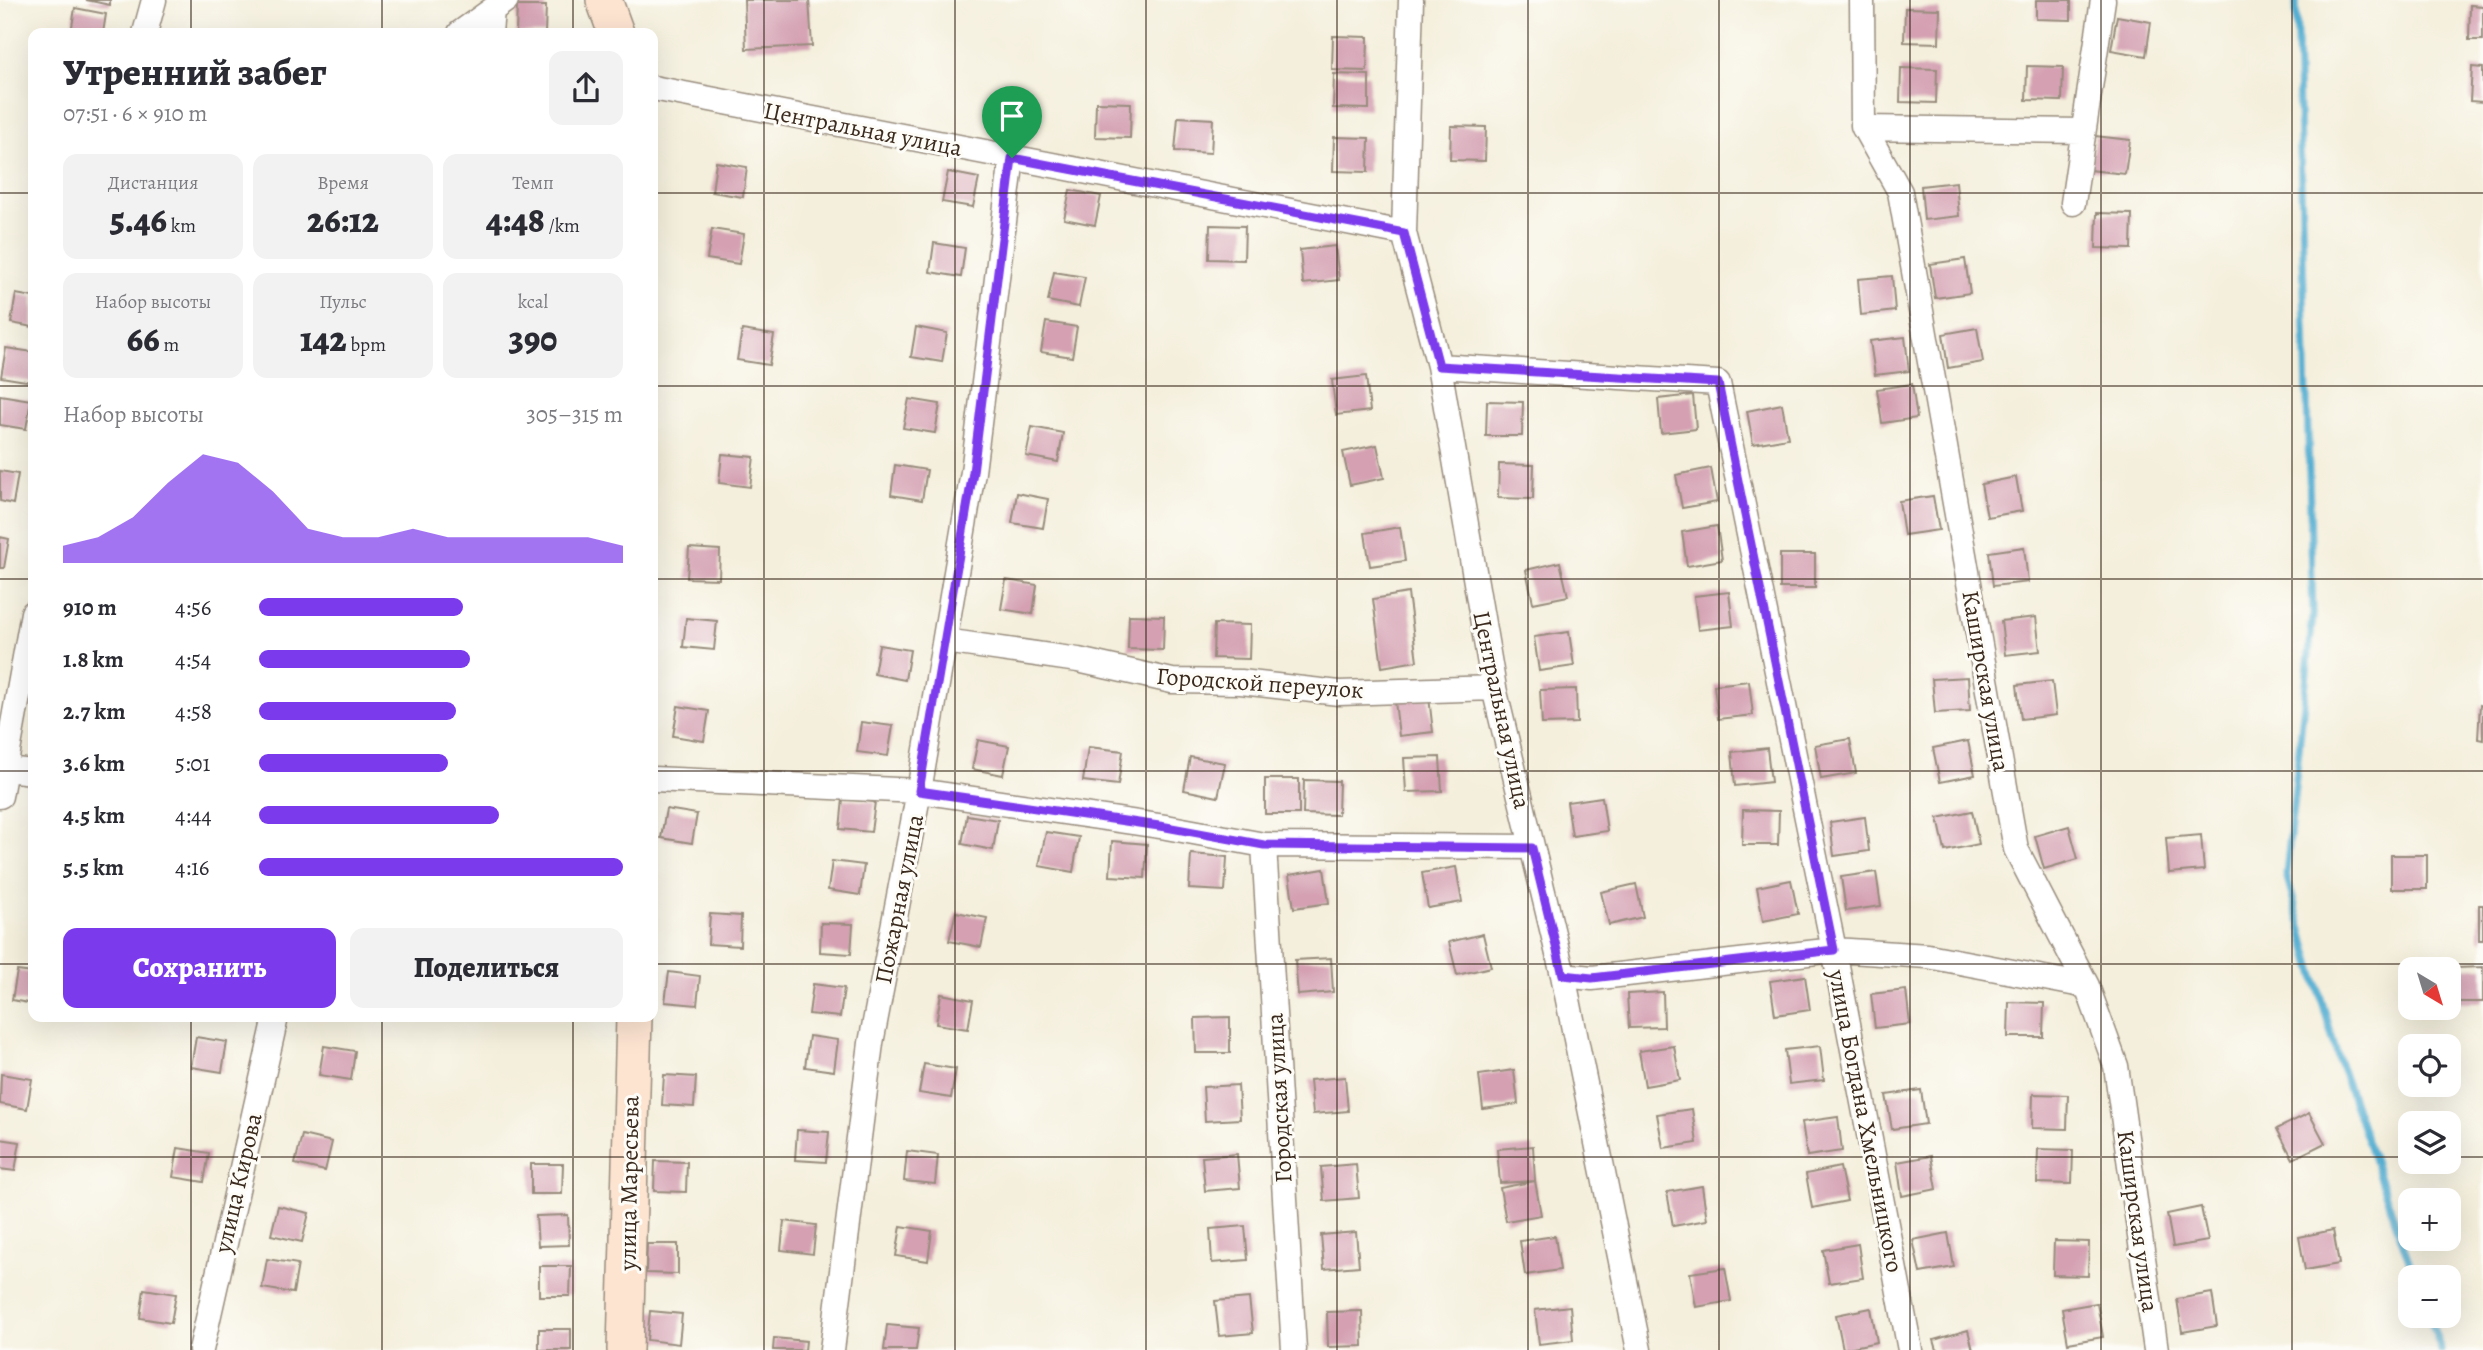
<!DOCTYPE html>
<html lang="ru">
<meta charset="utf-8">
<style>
body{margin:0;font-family:Alegreya,serif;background:#f2f2f3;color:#2b2b33;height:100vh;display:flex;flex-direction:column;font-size:26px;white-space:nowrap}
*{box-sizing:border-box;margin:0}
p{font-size:23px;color:#7c7c81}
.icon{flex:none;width:38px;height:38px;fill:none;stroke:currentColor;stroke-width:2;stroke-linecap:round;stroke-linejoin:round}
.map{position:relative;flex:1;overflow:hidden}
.sheet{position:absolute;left:28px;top:28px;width:630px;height:994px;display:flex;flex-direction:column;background:#fff;border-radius:14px;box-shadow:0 7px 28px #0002}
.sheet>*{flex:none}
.needle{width:46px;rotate:142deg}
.tools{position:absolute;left:2398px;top:957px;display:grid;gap:14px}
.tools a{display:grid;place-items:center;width:63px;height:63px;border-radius:14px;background:#fff;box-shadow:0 7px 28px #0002;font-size:35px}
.pin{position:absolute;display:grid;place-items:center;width:60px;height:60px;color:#fff;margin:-72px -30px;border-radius:50% 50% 50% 0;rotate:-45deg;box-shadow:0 0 7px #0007}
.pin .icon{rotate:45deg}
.round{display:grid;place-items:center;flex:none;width:74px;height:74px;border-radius:14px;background:#f2f2f3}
.head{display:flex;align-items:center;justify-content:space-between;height:119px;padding:0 35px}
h1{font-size:38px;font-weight:800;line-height:52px}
.stats{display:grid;grid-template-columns:repeat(3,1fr);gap:10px;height:119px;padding:7px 35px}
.stats div{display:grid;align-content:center;border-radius:14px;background:#f2f2f3;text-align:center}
.stats b{font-size:35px;font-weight:800}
.stats small{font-size:19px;font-weight:400}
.stats p{font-size:19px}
.chart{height:196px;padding:14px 35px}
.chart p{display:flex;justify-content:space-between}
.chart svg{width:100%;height:126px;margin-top:7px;fill:#7c3aed;opacity:.7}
.primary-button{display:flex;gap:14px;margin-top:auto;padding:14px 35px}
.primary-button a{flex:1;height:80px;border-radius:14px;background:#7c3aed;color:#fff;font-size:28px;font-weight:800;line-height:80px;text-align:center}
.primary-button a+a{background:#f2f2f3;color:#2b2b33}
ul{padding:0 35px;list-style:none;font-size:23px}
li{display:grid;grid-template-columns:112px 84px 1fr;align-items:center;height:52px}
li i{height:18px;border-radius:9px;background:#7c3aed}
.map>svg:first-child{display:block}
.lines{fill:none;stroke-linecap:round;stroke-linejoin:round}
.stream{stroke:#54afd2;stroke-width:7}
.building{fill:#d4a0b2}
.street-casing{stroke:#988c7d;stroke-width:27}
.secondary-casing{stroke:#988c7d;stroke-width:38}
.street{stroke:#fff;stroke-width:24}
.secondary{stroke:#fde4d1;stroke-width:35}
.route-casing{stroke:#fff;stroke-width:14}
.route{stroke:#7c3aed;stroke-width:9}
.grid{fill:none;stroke:#3b2a1e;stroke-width:2;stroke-opacity:0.55}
.labels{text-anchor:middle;stroke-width:6;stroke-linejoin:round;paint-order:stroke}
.street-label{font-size:24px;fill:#3b2a1e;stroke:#fdfcf7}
</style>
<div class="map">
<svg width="2483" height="1350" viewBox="0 0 2483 1350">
<rect width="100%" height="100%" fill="#fdfcf7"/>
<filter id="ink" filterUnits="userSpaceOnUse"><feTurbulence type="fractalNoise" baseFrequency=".0143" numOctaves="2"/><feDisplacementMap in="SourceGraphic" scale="14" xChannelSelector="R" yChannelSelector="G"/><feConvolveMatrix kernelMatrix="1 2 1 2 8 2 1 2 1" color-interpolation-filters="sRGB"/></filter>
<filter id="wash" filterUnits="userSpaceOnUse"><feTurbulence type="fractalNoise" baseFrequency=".00686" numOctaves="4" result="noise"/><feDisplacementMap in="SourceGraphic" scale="28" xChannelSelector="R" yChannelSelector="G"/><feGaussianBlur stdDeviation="1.57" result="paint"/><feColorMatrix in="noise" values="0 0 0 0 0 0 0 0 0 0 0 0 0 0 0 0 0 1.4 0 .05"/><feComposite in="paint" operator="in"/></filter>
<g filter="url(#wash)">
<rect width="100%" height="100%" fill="#f4efdc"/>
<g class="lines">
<!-- stream -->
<path class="stream" d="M2296,0L2313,616L2286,874L2339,1061L2415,1278
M2429,1316L2441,1350"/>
</g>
<g id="blocks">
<!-- building -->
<path class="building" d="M86,0H110V5Z
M744,0H809L812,46L746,49Z
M2036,0H2071V20L2036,19Z
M2470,5L2483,6V40H2469Z
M517,6H546L545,33H516Z
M75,8L106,14L103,33H71Z
M1905,8L1940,9L1939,43L1904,42Z
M2117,16L2151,22L2146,56L2111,50Z
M1333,36L1368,37L1367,71L1332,70Z
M2027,66L2063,67L2062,101L2026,100Z
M2472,67L2483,68V102L2470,101Z
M1901,68L1937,69L1936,103L1900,102Z
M1334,74L1369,75V109L1333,108Z
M1096,102L1131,103L1130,138L1095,137Z
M1178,117L1213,119L1211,153L1175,151Z
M1451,126L1486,127L1485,161L1450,160Z
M2095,136L2130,140L2125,174L2090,170Z
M1334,137L1369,138L1368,172L1333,171Z
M716,162L747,167L743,197L712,192Z
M948,172L979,178L973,207L942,202Z
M1956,182L1959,216L1924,220L1921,186Z
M1070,190L1101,196L1095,225L1064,219Z
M2097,213L2132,214L2131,249L2096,248Z
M1210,225L1245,226L1244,260L1209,259Z
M712,229L744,234L739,264L707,259Z
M934,243L965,248L961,277L930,272Z
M1335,246L1339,280L1303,284L1300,250Z
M1965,259L1970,293L1935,298L1930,264Z
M1054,272L1085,277L1079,307L1048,301Z
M1892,276L1895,311L1861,315L1858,279Z
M16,294L33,297V327L11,323Z
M1046,322L1077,327L1072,357L1041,352Z
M916,327L947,333L942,362L911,357Z
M1977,328L1983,362L1948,368L1943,334Z
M742,330L774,335L769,365L737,360Z
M1905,337L1909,371L1875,375L1870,341Z
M6,348L33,352L32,382L1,377Z
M1366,376L1370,411L1336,415L1332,380Z
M1912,384L1917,418L1882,423L1877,389Z
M0,395L31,400L26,429L0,425Z
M1693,395L1696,429L1661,433L1658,399Z
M909,399L940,404L935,433L903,428Z
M1487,401L1523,402L1522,436H1486Z
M1782,404L1788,438L1753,444L1747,411Z
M1032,427L1063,433L1058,462L1026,456Z
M1377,445L1384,478L1350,485L1343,452Z
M722,454L754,457L750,487L719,483Z
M1499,464L1534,465L1533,499L1498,498Z
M895,465L927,470L922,500L891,495Z
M1711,468L1717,502L1682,508L1676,475Z
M0,471L18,474L13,504L0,501Z
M2016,477L2022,511L1987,517L1981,484Z
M1017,493L1048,499L1043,528L1012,523Z
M1933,496L1939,530L1904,535L1899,501Z
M1717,526L1722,560L1687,566L1682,532Z
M1400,527L1405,561L1370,566L1365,533Z
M0,537L9,539L4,568H0Z
M2024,547L2028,582L1993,586L1989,552Z
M689,548L720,550L719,579L687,578Z
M1780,554H1815V588H1780Z
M1560,562L1568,596L1533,603L1526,570Z
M1006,580L1037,585L1033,614L1001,609Z
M1729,592L1733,626L1698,630L1694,596Z
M1408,593L1417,661L1382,667L1373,599Z
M1129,615L1164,616L1163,650L1128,649Z
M2036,617L2040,651L2005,655L2001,621Z
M686,618L717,621L714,650L683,647Z
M1214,624L1250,625L1249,659L1213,658Z
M1569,632L1574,666L1539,671L1534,637Z
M879,645L910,650L905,680L874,674Z
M1968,677L1970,711L1935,713L1932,679Z
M1749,681L1753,715L1718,719L1714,685Z
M2052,681L2056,715L2021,719L2017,685Z
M1576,689L1577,723L1542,724L1540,690Z
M1429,697L1433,732L1399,736L1395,701Z
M2480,705L2483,706V740L2478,739Z
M678,706L709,711L704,741L673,736Z
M861,722L893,726L888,756L857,752Z
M1850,739L1856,773L1821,779L1815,745Z
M978,740L1009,746L1003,775L972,769Z
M1968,741L1975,775L1940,782L1933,748Z
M1088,747L1123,751L1118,785L1083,781Z
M1767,748L1771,782L1735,786L1732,752Z
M1190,757L1225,763L1218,797L1184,790Z
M1440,757L1442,791L1406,792L1404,758Z
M1265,779H1299V814H1265Z
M1304,780L1339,781L1338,815L1303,814Z
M1602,797L1607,831L1572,836L1567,802Z
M843,799L875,802L871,832L840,829Z
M666,809L697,814L692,843L661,838Z
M1743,810L1779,811L1778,845H1742Z
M1972,811L1979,844L1945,851L1938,818Z
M967,815L998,820L993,850L962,844Z
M1865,817L1869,851L1834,856L1830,822Z
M2069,826L2078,859L2044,869L2035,836Z
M1046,832L1079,837L1073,872L1039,866Z
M2201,835L2204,870L2169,873L2166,838Z
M1112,841L1147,844L1145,878L1110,876Z
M1191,854L1227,857L1225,891L1189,889Z
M2391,855H2427V889H2391Z
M832,861L864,865L860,895L828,890Z
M1456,867L1462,902L1428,908L1422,873Z
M1324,869L1329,903L1294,908L1289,875Z
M1876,872L1881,906L1846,911L1841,877Z
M1791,880L1798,914L1763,921L1757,887Z
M1636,884L1643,917L1609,925L1601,892Z
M2479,905H2483V940H2479Z
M956,912L987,918L981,947L949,941Z
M710,914L741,916L740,946L708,944Z
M821,923L853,924L851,954L820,952Z
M1483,934L1491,967L1457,975L1449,942Z
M1331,958L1333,992L1298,995L1295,960Z
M2483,967V1002H2455V968Z
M17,971L33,973V1004L12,1000Z
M669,972L700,976L697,1005L665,1002Z
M1805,976L1810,1010L1775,1015L1770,981Z
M813,984L844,988L840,1017L809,1014Z
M1906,990L1910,1024L1875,1028L1871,994Z
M1663,992L1664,1027L1629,1028L1627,994Z
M941,994L973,1000L968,1029L936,1024Z
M2009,1002L2044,1003L2043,1037H2008Z
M1230,1017V1053H1196L1195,1018Z
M809,1036L838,1040L834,1071L805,1067Z
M196,1037L227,1042L222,1072L191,1067Z
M324,1046L355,1051L351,1080L319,1075Z
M1674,1046L1680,1080L1645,1086L1639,1051Z
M1820,1046L1824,1080L1789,1084L1785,1050Z
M924,1064L956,1069L951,1098L919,1093Z
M1514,1070L1518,1104L1483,1109L1479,1075Z
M1,1074L32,1079L27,1109L0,1104Z
M664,1075L696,1077L694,1107L662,1105Z
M1345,1077L1348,1111L1313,1114L1310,1080Z
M1238,1085L1240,1119L1205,1121L1203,1087Z
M1921,1090L1926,1124L1892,1129L1886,1095Z
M2033,1094L2068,1095L2067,1129L2032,1128Z
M1692,1109L1697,1143L1663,1148L1657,1114Z
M2309,1113L2325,1143L2293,1159L2277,1129Z
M1838,1117L1842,1151L1807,1156L1802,1122Z
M797,1130L829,1132L826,1162L795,1160Z
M302,1135L332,1142L325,1171L295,1164Z
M0,1139L20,1142L15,1171L0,1169Z
M1533,1146L1535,1181L1500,1183L1497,1149Z
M178,1148L209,1153L204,1182L173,1177Z
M2038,1149L2073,1150L2072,1184L2037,1183Z
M907,1151L938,1155L935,1184L904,1181Z
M1237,1154L1240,1188L1205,1191L1202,1157Z
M1931,1156L1937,1189L1902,1196L1897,1162Z
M655,1161L687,1162L686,1192L654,1191Z
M531,1164H563L562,1194H531Z
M1356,1164L1359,1198L1324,1201L1321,1167Z
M1840,1167L1847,1201L1812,1208L1806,1174Z
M1535,1181L1541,1215L1506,1221L1500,1188Z
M1702,1186L1707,1220L1673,1226L1667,1192Z
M278,1206L309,1213L302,1242L271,1235Z
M2201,1207L2208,1241L2173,1247L2167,1214Z
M568,1215L569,1245L538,1246L536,1216Z
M784,1221L816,1225L813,1254L781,1250Z
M901,1226L932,1231L928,1261L896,1256Z
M1245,1226L1248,1260L1212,1263L1210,1229Z
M2333,1230L2339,1264L2305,1270L2299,1237Z
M1356,1232L1359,1266L1324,1269L1321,1235Z
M1948,1233L1954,1267L1920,1273L1913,1240Z
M1555,1236L1560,1270L1525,1275L1520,1241Z
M2054,1241L2089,1242L2088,1276L2053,1275Z
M647,1244H678V1274L646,1273Z
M1858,1244L1863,1278L1829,1283L1823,1250Z
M267,1259L298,1264L293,1293L262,1288Z
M539,1266H571L570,1296H539Z
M1725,1268L1731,1301L1696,1307L1690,1273Z
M144,1289L176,1294L171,1323L140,1318Z
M2212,1293L2217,1326L2182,1332L2177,1299Z
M1249,1298L1253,1333L1219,1336L1215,1301Z
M2097,1303L2103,1337L2068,1343L2062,1309Z
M1570,1306L1573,1340L1539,1344L1535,1310Z
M1871,1308L1877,1342L1843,1349L1836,1315Z
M650,1311L682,1314L679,1344L647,1340Z
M1362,1311L1363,1346L1328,1347L1327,1312Z
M887,1325L919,1328L916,1350H884Z
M539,1329H571V1350H539Z
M1968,1330L1973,1350H1937L1934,1340Z
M774,1338L806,1341L805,1350H773Z"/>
</g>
</g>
<g filter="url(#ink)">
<use href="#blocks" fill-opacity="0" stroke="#988c7d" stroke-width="2"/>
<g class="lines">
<defs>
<path id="street" d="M1411,0L1404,233L1439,366L1494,688L1563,975L1639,1350
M1862,0L1863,126L1900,192L2016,849L2087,986L2116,1066L2156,1350
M145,33L154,0
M460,33L492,10
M490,33L492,10L506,0
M653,88L1404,233
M1864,128L2083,131
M2073,203L2103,0
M1439,366L1718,383L1834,950L1910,1350
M945,641L1078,660L1172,681L1241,682L1339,693L1494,688
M6,769L33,772
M653,779L919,791L1166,827L1264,845L1532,847
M0,796L33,613
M1264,845L1294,1350
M1563,975L1592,978L1834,950L1928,956L2087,986
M201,1350L276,1017
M832,1350L871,1043L919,791L973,472L1012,157"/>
<path id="secondary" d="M604,0L616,33
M625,1350L634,1017"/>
</defs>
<!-- street casing -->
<use href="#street" class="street-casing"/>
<!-- secondary casing -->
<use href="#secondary" class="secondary-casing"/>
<!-- street -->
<use href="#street" class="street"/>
<!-- secondary -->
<use href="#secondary" class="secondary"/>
</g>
</g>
<g class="lines" filter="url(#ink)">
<defs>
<path id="route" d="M1012,158L1404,233L1439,366L1718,383L1834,950L1592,978L1563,975L1532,848L1264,845L1166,827L919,791L973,472Z"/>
</defs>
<!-- route casing -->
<use href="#route" class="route-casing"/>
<!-- route -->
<use href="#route" class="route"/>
</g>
<!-- grid -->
<path class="grid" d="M191,0V33M382,0V33M573,0V33M764,0V1350M955,0V1350M1146,0V1350M1337,0V1350M1528,0V1350M1719,0V1350M1910,0V1350M2101,0V1350M2292,0V1350M0,193H33M653,193H2483M0,386H33M653,386H2483M0,579H33M653,579H2483M0,771H33M653,771H2483M0,964H33M653,964H2483M191,1017V1350M382,1017V1350M573,1017V1350M0,1157H2410M2448,1157H2483"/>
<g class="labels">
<!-- street labels -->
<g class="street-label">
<text transform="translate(863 129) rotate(11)" y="8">Центральная улица</text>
<text transform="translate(1986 681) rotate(80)" y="8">Каширская улица</text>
<text transform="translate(1260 683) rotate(4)" y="8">Городской переулок</text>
<text transform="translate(1502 710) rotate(78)" y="8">Центральная улица</text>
<text transform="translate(899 899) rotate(-79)" y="8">Пожарная улица</text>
<text transform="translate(1279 1098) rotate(-93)" y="8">Городская улица</text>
<text transform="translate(1866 1121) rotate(79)" y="8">улица Богдана Хмельницкого</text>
<text transform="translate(238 1183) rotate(-77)" y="8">улица Кирова</text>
<text transform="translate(629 1183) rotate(-89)" y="8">улица Маресьева</text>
<text transform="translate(2138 1221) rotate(82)" y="8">Каширская улица</text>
</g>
</g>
</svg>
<div class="tools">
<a><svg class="needle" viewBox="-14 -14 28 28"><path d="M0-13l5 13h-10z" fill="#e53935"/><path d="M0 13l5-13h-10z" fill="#7c7c81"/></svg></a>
<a><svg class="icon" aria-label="locate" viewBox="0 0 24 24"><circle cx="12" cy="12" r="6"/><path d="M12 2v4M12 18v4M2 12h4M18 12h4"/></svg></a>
<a><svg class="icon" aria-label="layers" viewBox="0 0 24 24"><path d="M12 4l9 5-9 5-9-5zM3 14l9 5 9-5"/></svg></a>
<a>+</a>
<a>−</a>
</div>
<div class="pin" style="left:1012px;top:158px;background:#1e9e55"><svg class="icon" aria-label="arrive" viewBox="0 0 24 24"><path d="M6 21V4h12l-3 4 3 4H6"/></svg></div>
<section class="sheet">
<div class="head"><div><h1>Утренний забег</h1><p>07:51 · 6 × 910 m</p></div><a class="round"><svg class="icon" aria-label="share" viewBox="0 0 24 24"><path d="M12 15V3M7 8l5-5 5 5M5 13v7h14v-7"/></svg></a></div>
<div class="stats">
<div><p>Дистанция</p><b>5.46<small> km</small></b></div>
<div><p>Время</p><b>26:12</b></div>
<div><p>Темп</p><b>4:48<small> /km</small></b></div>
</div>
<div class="stats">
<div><p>Набор высоты</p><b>66<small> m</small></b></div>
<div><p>Пульс</p><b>142<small> bpm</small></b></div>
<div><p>kcal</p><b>390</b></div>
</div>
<div class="chart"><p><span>Набор высоты</span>305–315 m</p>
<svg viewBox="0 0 160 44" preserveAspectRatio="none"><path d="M0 44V38L10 35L20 28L30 16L40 6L50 9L60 19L70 32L80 35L90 35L100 32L110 35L120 35L130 35L140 35L150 35L160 38V44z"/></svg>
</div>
<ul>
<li><b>910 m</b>4:56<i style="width:56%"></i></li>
<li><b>1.8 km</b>4:54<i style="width:58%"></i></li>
<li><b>2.7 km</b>4:58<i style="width:54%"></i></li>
<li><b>3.6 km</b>5:01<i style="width:52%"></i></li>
<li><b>4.5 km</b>4:44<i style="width:66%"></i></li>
<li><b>5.5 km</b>4:16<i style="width:100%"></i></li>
</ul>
<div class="primary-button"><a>Сохранить</a><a>Поделиться</a></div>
</section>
</div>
